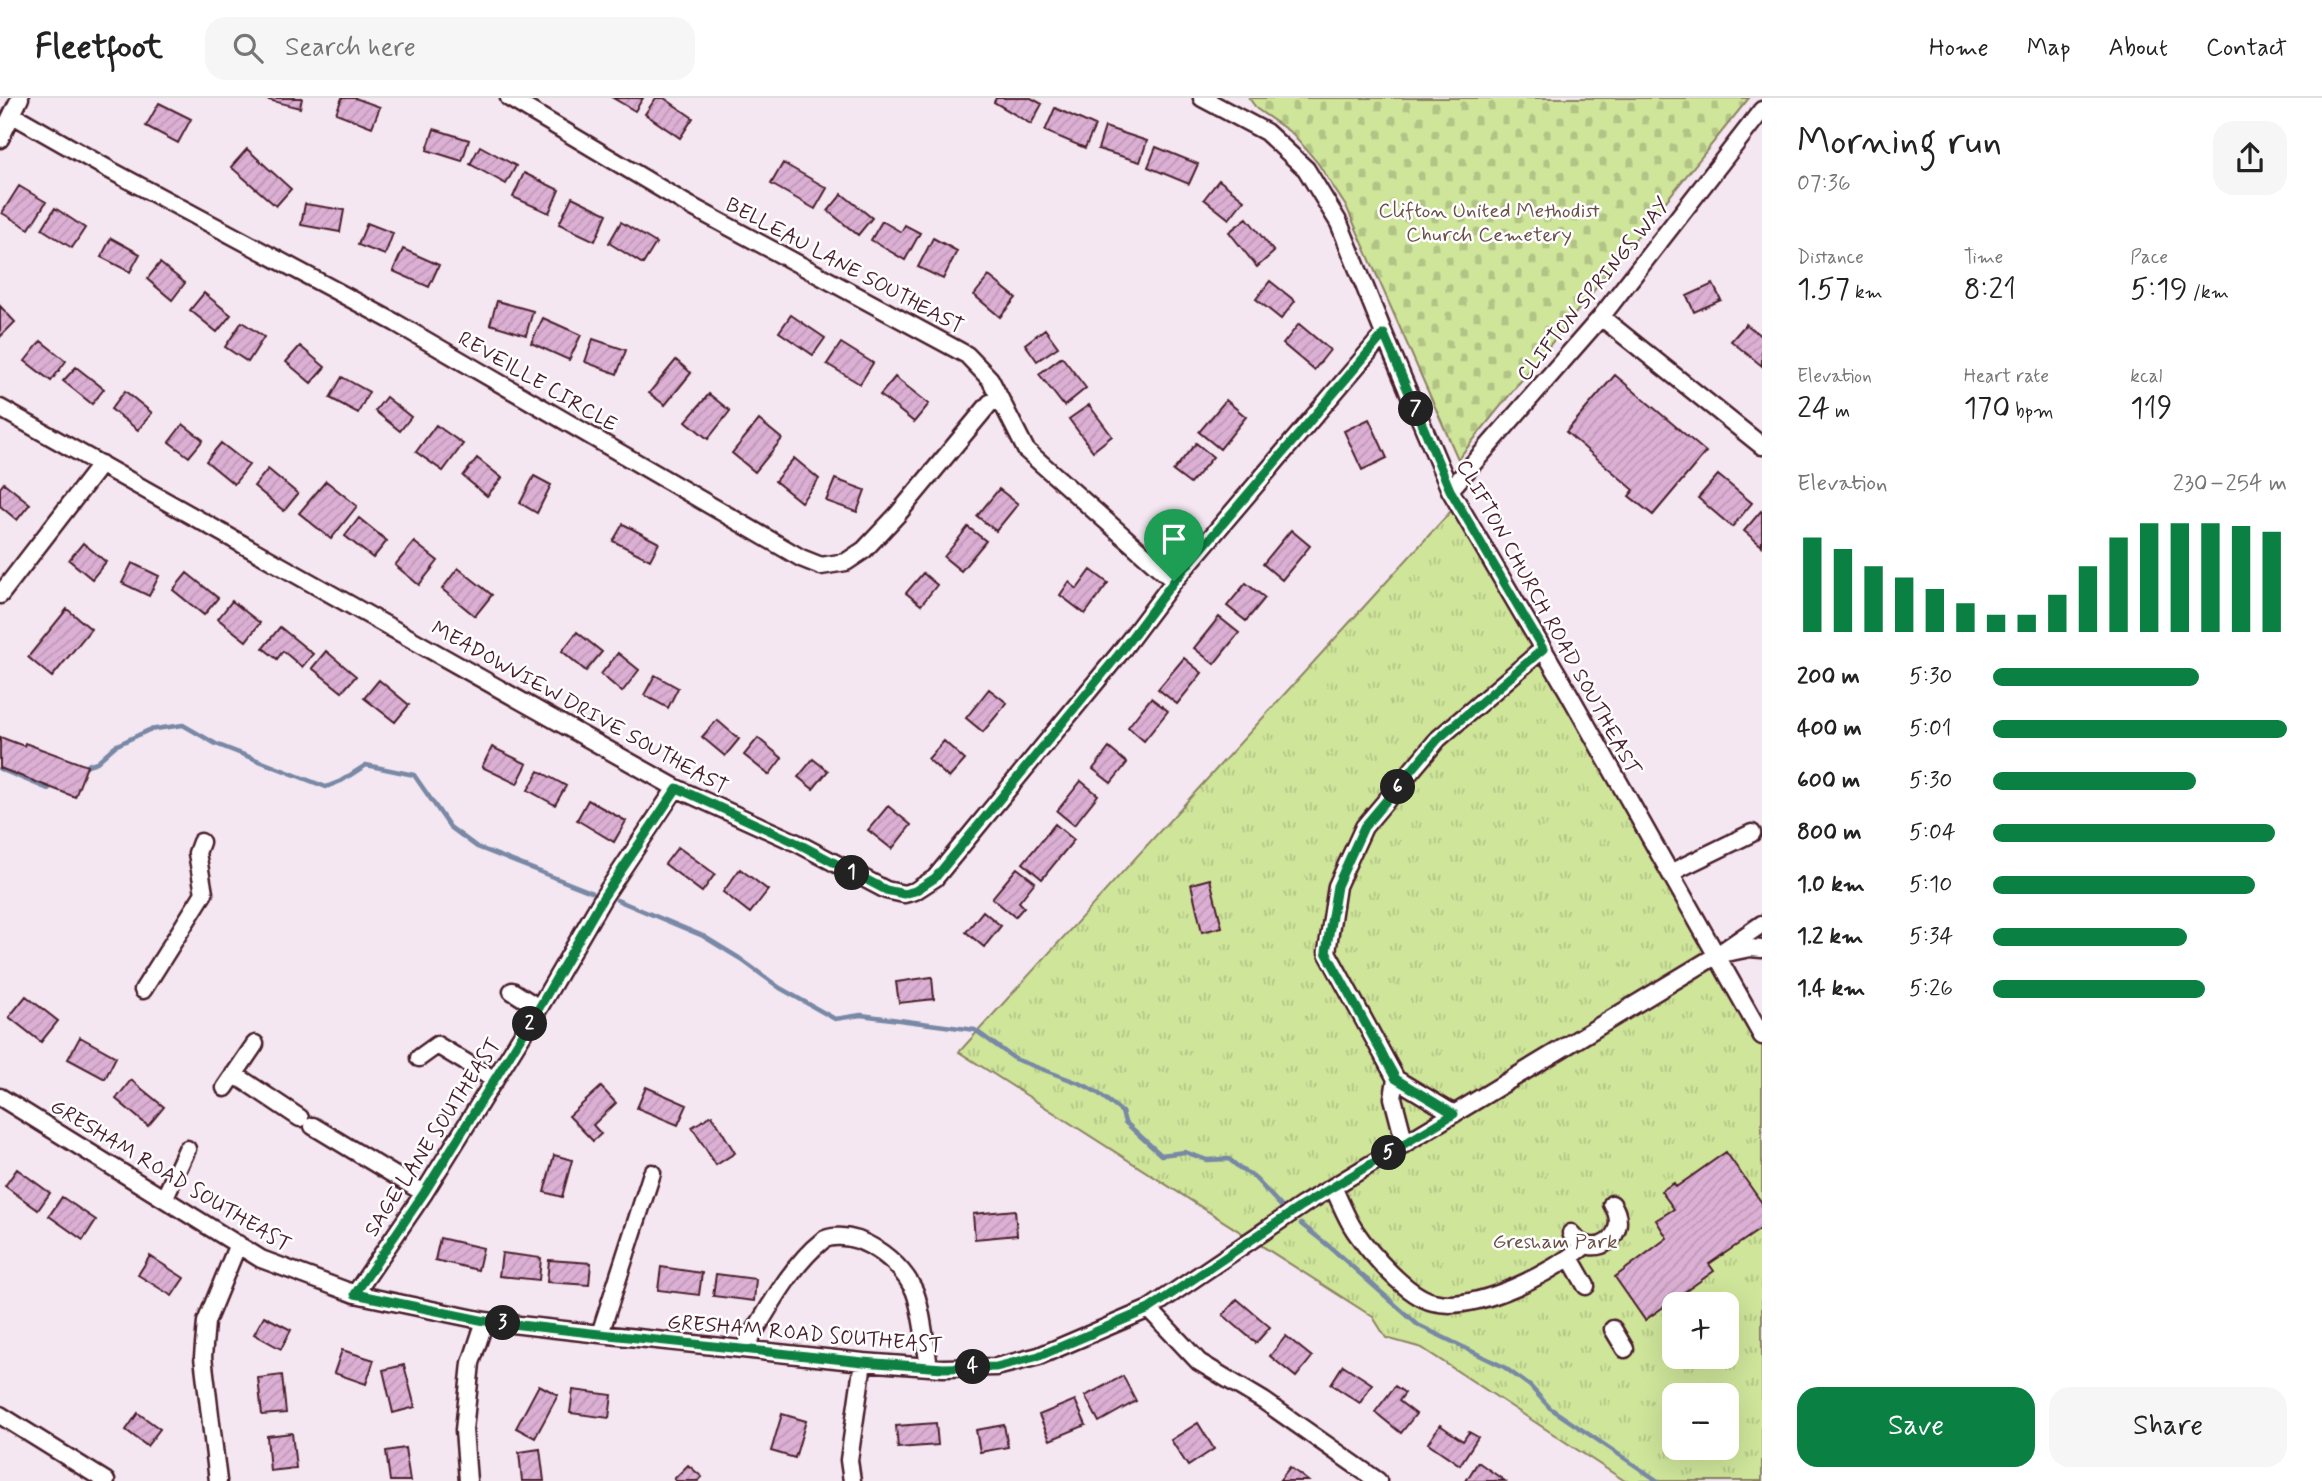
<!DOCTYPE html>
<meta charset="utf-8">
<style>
body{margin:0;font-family:Mynerve,sans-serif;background:#f6f6f6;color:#222;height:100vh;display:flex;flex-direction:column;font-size:26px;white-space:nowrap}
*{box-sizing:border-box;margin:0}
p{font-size:23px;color:#767676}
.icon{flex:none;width:38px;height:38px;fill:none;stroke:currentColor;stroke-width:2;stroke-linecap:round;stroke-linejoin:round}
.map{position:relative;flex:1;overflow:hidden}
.sheet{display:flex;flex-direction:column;background:#fff;width:560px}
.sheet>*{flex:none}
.fabs{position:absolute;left:1662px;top:1194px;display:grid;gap:14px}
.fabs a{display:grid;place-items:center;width:77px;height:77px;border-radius:14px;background:#fff;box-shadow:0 7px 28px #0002;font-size:35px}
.pin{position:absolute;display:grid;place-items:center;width:60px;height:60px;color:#fff;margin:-72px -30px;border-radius:50% 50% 50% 0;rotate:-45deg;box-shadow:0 0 7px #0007}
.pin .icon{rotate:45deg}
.km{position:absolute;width:35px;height:35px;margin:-18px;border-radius:50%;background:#222;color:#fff;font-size:19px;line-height:35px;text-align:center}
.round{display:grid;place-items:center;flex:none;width:74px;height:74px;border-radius:21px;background:#f6f6f6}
.summary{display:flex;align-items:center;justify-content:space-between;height:119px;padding:0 35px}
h1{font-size:38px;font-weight:600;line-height:52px}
.figures{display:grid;grid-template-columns:repeat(3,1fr);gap:10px;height:119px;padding:7px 35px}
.figures div{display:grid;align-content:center}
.figures b{font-size:30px;font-weight:600}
.figures small{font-size:19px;font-weight:400}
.figures p{font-size:19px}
.chart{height:196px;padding:14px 35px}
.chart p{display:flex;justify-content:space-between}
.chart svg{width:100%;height:126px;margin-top:7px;stroke:#0b8043;stroke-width:6}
.primary-button{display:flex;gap:14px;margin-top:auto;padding:14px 35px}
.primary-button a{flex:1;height:80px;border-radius:21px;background:#0b8043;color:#fff;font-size:28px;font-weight:600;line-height:80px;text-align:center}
.primary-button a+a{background:#f6f6f6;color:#222}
ul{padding:0 35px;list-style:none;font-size:23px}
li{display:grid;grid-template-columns:112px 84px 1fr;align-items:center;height:52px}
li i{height:18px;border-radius:9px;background:#0b8043}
header{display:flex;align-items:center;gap:42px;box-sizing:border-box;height:98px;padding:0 35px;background:#fff;border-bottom:2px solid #e0e0e0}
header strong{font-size:33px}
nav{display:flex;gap:38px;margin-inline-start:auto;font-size:24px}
.search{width:490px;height:63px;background:#f6f6f6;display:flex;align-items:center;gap:18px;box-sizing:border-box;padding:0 24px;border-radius:21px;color:#767676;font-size:26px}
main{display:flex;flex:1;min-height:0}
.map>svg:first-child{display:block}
.cemetery{fill:url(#cemetery-stones);stroke:#8c8262;stroke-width:2}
.park{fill:url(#park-tufts);stroke:#8c8262;stroke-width:2;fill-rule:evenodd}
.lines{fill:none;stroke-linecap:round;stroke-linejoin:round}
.stream{stroke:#7888a5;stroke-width:4.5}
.building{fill:url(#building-hatch);stroke:#4a1f2b;stroke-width:2}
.minor-casing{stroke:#4a1f2b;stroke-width:21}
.minor{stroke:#fff;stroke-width:16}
.route-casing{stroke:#fff;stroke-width:14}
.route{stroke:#0b8043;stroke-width:9}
.labels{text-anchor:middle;stroke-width:5;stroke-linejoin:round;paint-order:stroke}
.park-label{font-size:21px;fill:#6b5047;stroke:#fff}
.street-label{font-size:21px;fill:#4a1f2b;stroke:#fff}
</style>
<header>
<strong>Fleetfoot</strong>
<div class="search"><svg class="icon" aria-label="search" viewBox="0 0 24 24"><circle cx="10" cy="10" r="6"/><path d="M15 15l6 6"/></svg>Search here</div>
<nav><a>Home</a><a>Map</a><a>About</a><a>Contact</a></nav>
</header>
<main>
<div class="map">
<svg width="1762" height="1383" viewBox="0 0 1762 1383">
<defs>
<pattern id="cemetery-stones" width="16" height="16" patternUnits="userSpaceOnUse" patternTransform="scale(1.75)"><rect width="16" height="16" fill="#cee59a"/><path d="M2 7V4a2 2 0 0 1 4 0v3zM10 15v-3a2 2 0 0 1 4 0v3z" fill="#b2c485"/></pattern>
<pattern id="park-tufts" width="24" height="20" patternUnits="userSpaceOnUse" patternTransform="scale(1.75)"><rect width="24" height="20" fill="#cee59a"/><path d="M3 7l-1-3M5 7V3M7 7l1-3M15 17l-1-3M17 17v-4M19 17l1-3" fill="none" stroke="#b2c485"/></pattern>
<pattern id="building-hatch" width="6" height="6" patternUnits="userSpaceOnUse" patternTransform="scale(1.75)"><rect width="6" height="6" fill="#dcb0d4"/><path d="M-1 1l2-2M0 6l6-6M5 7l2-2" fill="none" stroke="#be97b6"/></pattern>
</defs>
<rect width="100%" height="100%" fill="#f4e7f2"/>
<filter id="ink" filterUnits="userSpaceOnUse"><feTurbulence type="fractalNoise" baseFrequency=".0143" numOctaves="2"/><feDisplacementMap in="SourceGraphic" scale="14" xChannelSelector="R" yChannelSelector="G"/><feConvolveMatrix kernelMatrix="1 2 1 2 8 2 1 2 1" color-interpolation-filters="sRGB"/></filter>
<g filter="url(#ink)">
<!-- cemetery -->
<path class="cemetery" d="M1249,0H1749L1458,361L1347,110L1317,64L1293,36L1257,11Z"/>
<!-- park -->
<path class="park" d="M1461,402L1762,932V1383H1625L1422,1250L1386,1240L1373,1219L959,954ZM1675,1206H1727V1258H1675ZM1675,1297H1727V1349H1675Z"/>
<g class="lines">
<!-- stream -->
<path class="stream" d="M81,669L97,664L115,648L149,632L183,627L216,646L326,689L341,683L366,667L414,677L450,729L477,749L591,794
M0,671L48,691L53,687
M617,802L703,838L739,860L780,890L835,921L861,917L975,932L1015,961L1084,987L1098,995L1122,1014L1125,1024L1161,1057L1185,1054L1207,1062L1229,1061L1242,1072L1253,1078L1281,1108
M1301,1126L1330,1149L1418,1227L1504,1269L1530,1288L1550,1310L1658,1383"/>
</g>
<!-- building -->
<path class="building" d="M261,0H302L300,10Z
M342,0H355L380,9L372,29L336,15Z
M613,0H643L635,13Z
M656,0H664L693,20L680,40L645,16Z
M996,0H1031L1042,6L1031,26L994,4Z
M159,5L191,21L178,45L146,28Z
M1055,10L1095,28L1085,50L1045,33Z
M1105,29L1147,43L1140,64L1098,51Z
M434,31L469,42L462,63L427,52Z
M480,48L516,68L506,86L470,66Z
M1156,49L1198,66L1189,86L1148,69Z
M247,51L291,91L276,108L231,69Z
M783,65L827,90L815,111L771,86Z
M524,75L559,92L549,115L513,99Z
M1219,82L1244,102L1229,121L1204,101Z
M19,88L46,104L29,131L2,115Z
M842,96L872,120L858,137L828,113Z
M572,99L607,116L595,143L559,126Z
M305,106L344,112L340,134L301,127Z
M55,110L85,130L72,150L42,131Z
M1247,120L1274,154L1257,169L1229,134Z
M882,123L901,134L905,127L920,135L905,162L871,142Z
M621,124L656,145L643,166L609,145Z
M367,125L393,135L385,157L358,147Z
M111,140L140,156L130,174L101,159Z
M933,140L957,153L943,181L918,169Z
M403,151L439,167L429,189L393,173Z
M160,165L185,185L172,202L147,181Z
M989,178L1016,200L1000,219L974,197Z
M1270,183L1295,203L1281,221L1256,201Z
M1713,186L1721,202L1694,214L1687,198Z
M204,195L231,217L217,234L190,212Z
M497,203L533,213L526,237L490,226Z
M0,208L15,224L0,239Z
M791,217L825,240L813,257L779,234Z
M543,220L581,237L569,262L531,245Z
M242,224L264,239L248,264L225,249Z
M1299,226L1330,252L1314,272L1283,246Z
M1746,226L1762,239V268L1731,243Z
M1045,231L1058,249L1037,263L1025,246Z
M593,241L626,252L617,276L585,264Z
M41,243L66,263L51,283L25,263Z
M841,245L873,265L860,286L827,266Z
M300,248L325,269L311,285L286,264Z
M1062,259L1086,290L1064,308L1039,276Z
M676,262L691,275L665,307L649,295Z
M76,269L104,291L92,306L63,283Z
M1615,277L1706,354L1653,417L1629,398L1634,392L1566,334Z
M342,279L369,294L358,315L330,300Z
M895,279L929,306L914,324L880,297Z
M125,293L152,315L138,332L111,311Z
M709,296L730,313L708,341L686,323Z
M386,299L411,319L400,333L375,313Z
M1226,302L1246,319L1220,351L1199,334Z
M1089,307L1112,338L1093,353L1069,321Z
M1369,321L1387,360L1362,372L1344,333Z
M759,322L782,341L755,374L732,355Z
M183,326L203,342L189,359L169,344Z
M436,327L463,346L443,373L416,354Z
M221,345L249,367L234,386L206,363Z
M1196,345L1213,359L1190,386L1173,373Z
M477,360L502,380L487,398L463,378Z
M794,360L819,381L801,404L775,383Z
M268,371L298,396L284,413L254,388Z
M1718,377L1752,405L1732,429L1698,400Z
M534,378L551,387L537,415L520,405Z
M835,381L865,392L857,414L826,403Z
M326,383L357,408L331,441L299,415Z
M4,385L30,406L17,422L0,408V390Z
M999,391L1018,406L996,433L977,418Z
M1761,413L1762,414V448L1744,433Z
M359,420L387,443L373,460L345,438Z
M623,426L659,445L650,462L613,443Z
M968,429L986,443L961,473L944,459Z
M1291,432L1310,448L1282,482L1263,466Z
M414,444L438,463L419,487L395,467Z
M83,445L106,464L92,481L69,462Z
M132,465L159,478L149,498L122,485Z
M458,470L492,497L475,518L442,491Z
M1091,472L1108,485L1085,516L1060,497L1069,484L1077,491Z
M187,475L218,500L204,517L173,492Z
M923,475L937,487L921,507L906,495Z
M1246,485L1265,500L1246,523L1227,508Z
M232,503L260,525L246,543L218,521Z
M67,511L91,531L52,579L28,559Z
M1219,519L1239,535L1214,566L1194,550Z
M280,529L313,556L302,569L283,553L277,561L263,550Z
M577,534L602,554L586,573L562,553Z
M326,553L356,578L342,594L312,570Z
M618,555L639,572L622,594L601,576Z
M1184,560L1202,575L1177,606L1158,591Z
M655,577L678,590L668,610L644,597Z
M379,582L409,607L395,624L364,600Z
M989,591L1007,605L983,634L966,620Z
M1151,600L1168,613L1144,643L1128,629Z
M717,622L739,641L725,658L702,639Z
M0,639L24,648L25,645L87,668L75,699L0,670Z
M758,640L782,660L769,677L744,657Z
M944,643L965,662L949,680L928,661Z
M492,649L527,666L517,686L482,669Z
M1109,650L1127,665L1111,685L1093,671Z
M813,661L828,673L813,691L798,679Z
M539,673L566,688L555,707L528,692Z
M1081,683L1098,697L1074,727L1057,713Z
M588,702L626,723L614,744L577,722Z
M888,708L911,727L892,751L868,732Z
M1055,726L1074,742L1042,781L1023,765Z
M678,749L715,776L702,794L665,766Z
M1017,770L1035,784L1019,804L1024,809L1015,819L992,800Z
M740,771L768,792L750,815L723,794Z
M1210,781L1222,829L1202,834L1191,786Z
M983,813L1001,828L984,849L966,834Z
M932,879L934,901L899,905L896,884Z
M26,898L58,923L41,944L9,919Z
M80,939L116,959L105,981L68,961Z
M131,982L164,1009L148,1028L116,1001Z
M601,989L616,1005L593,1027L601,1036L593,1043L569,1018Z
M646,989L687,1007L678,1027L637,1010Z
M712,1017L735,1055L716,1067L692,1029Z
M1726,1054L1762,1105V1130L1709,1166L1714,1173L1645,1222L1615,1179L1667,1140L1656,1122L1674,1111L1661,1093L1674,1085L1676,1089Z
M554,1057L572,1062L562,1099L544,1094Z
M17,1071L50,1095L38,1112L5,1088Z
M62,1099L96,1122L83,1142L49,1118Z
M1015,1112L1017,1137L975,1141L973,1116Z
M440,1140L483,1150L478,1172L435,1162Z
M502,1155L541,1160L539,1182L499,1178Z
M150,1158L184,1180L172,1198L138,1177Z
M549,1162L591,1165L589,1187L547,1184Z
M661,1169L702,1175L699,1197L658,1192Z
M716,1176L756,1181L754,1203L713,1198Z
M1237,1201L1270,1229L1256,1245L1223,1217Z
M264,1218L291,1232L281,1251L254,1236Z
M1286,1238L1312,1259L1296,1279L1270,1258Z
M342,1252L374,1262L366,1286L334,1275Z
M404,1267L415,1309L393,1315L383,1272Z
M1343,1267L1372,1286L1360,1305L1331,1286Z
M282,1277L286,1315L262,1317L258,1280Z
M1123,1278L1136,1303L1099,1324L1085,1298Z
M539,1287L558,1297L535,1340L516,1330Z
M1395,1288L1405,1295L1399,1303L1416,1316L1401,1335L1375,1314Z
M573,1292L612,1297L609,1320L570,1315Z
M1075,1302L1086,1327L1050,1342L1039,1317Z
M138,1315L160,1331L147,1348L126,1332Z
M782,1316L806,1323L795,1360L771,1353Z
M936,1325L938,1347L898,1350L896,1328Z
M1198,1325L1214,1351L1188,1368L1171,1342Z
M1004,1327L1008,1349L980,1354L976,1332Z
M1440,1327L1463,1343L1469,1334L1478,1339L1460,1367L1428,1345Z
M292,1335L296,1370L270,1373L267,1338Z
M405,1350L410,1383H390L386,1353Z
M540,1351L544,1383H522L519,1354Z
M1478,1364L1505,1383H1466Z
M688,1367L702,1379L698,1383H676L674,1381Z
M1290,1369L1308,1383H1279Z"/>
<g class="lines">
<defs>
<path id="minor" d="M509,0L685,105L967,257L990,281L1026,352L1174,483
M1202,0L1266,34L1306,71L1339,125L1384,236L1450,392L1567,592L1762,938
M13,17L108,71L396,225L801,460L821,468L846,464L864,452L897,417L990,305L998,302
M0,41L20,0
M1601,219L1762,348
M0,310L676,690L797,745L886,792L904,796L915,793L935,780L1119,556L1174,483L1384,236
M1450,392L1601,219L1762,12
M0,497L101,366
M1670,775L1752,735
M1726,855L1750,850L1762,851
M143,892L204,795L197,755L201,744
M512,893L539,910
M419,960L437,947L495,982
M234,976L300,1020
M1396,981L1393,1000L1405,1046
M225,990L255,946
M0,999L261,1161L355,1196L485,1223L600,1236L863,1264L943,1270L996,1269L1039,1258L1149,1211L1303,1107L1717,857L1762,826
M1454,1016L1396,981L1327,854L1337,788L1364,729L1438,641L1543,551
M313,1028L424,1095
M1333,1089C1340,1103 1346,1120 1355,1133C1370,1155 1407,1198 1433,1204C1478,1215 1552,1174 1586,1147
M164,1101L187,1051
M1571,1135C1593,1166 1633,1137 1612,1106
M1570,1160L1586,1188
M355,1196L424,1095L539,910L604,798L676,690
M1149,1211L1199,1264L1264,1303L1378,1383
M1613,1231L1625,1251
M600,1236L652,1075
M744,1251C765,1217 790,1168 822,1143C831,1136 848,1139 858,1142C881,1151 901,1168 913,1190C921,1204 926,1251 929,1269
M0,1317L106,1383
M218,1383L203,1259L206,1224L238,1146
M468,1383L464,1332L471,1265L485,1223
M852,1383L849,1362L863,1264"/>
</defs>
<!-- minor casing -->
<use href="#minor" class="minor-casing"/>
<!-- minor -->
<use href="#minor" class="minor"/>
</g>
</g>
<g class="lines" filter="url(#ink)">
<defs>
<path id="route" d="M1384,236L1450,392L1543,551L1438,641L1364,729L1337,788L1326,854L1396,981L1454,1016L1303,1107L1149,1211L1039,1258L996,1269L943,1270L863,1264L600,1236L485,1223L355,1196L424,1095L539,910L604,798L677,690L797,745L886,792L904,796L915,793L935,780L1119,556L1174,483Z"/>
</defs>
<!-- route casing -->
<use href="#route" class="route-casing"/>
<!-- route -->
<use href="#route" class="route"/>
</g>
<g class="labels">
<!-- park labels -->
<g class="park-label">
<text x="1489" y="119">Clifton United Methodist<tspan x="1489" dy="24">Church Cemetery</tspan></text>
<text x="1555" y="1150">Gresham Park</text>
</g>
<!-- street labels -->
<g class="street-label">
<text transform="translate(845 167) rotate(28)" y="7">BELLEAU LANE SOUTHEAST</text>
<text transform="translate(1593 191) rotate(-51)" y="7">CLIFTON SPRINGS WAY</text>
<text transform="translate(538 283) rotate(30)" y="7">REVEILLE CIRCLE</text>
<text transform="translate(1549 519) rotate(61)" y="7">CLIFTON CHURCH ROAD SOUTHEAST</text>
<text transform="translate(580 609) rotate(29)" y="7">MEADOWVIEW DRIVE SOUTHEAST</text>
<text transform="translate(432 1039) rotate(-57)" y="7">SAGE LANE SOUTHEAST</text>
<text transform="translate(171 1077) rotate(31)" y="7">GRESHAM ROAD SOUTHEAST</text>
<text transform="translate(805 1235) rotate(5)" y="7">GRESHAM ROAD SOUTHEAST</text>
</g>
</g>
</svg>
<div class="fabs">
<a>+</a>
<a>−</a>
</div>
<div class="pin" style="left:1174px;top:483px;background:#1e9e55"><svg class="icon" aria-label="arrive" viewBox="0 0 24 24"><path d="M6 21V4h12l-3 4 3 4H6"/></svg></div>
<b class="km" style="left:852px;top:775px">1</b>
<b class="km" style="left:530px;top:926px">2</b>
<b class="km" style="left:503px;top:1225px">3</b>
<b class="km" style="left:973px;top:1269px">4</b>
<b class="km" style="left:1389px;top:1055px">5</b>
<b class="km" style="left:1398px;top:689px">6</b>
<b class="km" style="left:1416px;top:311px">7</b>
</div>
<section class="sheet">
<div class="summary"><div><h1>Morning run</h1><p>07:36</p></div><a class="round"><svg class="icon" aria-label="share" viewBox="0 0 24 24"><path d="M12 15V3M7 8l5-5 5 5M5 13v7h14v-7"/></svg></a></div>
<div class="figures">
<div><p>Distance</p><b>1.57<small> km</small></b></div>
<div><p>Time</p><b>8:21</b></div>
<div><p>Pace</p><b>5:19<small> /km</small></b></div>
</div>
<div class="figures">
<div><p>Elevation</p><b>24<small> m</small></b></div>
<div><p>Heart rate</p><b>170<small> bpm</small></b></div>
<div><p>kcal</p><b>119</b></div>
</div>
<div class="chart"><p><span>Elevation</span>230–254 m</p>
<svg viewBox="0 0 160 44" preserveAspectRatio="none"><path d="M5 44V11M15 44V15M25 44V21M35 44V25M45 44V29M55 44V34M65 44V38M75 44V38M85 44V31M95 44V21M105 44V11M115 44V6M125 44V6M135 44V6M145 44V7M155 44V9"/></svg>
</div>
<ul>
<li><b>200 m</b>5:30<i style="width:70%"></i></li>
<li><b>400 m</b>5:01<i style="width:100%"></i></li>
<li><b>600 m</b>5:30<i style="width:69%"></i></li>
<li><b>800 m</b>5:04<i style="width:96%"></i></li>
<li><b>1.0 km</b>5:10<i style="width:89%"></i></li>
<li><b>1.2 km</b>5:34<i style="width:66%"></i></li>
<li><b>1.4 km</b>5:26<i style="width:72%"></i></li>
</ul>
<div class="primary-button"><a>Save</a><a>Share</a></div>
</section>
</main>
